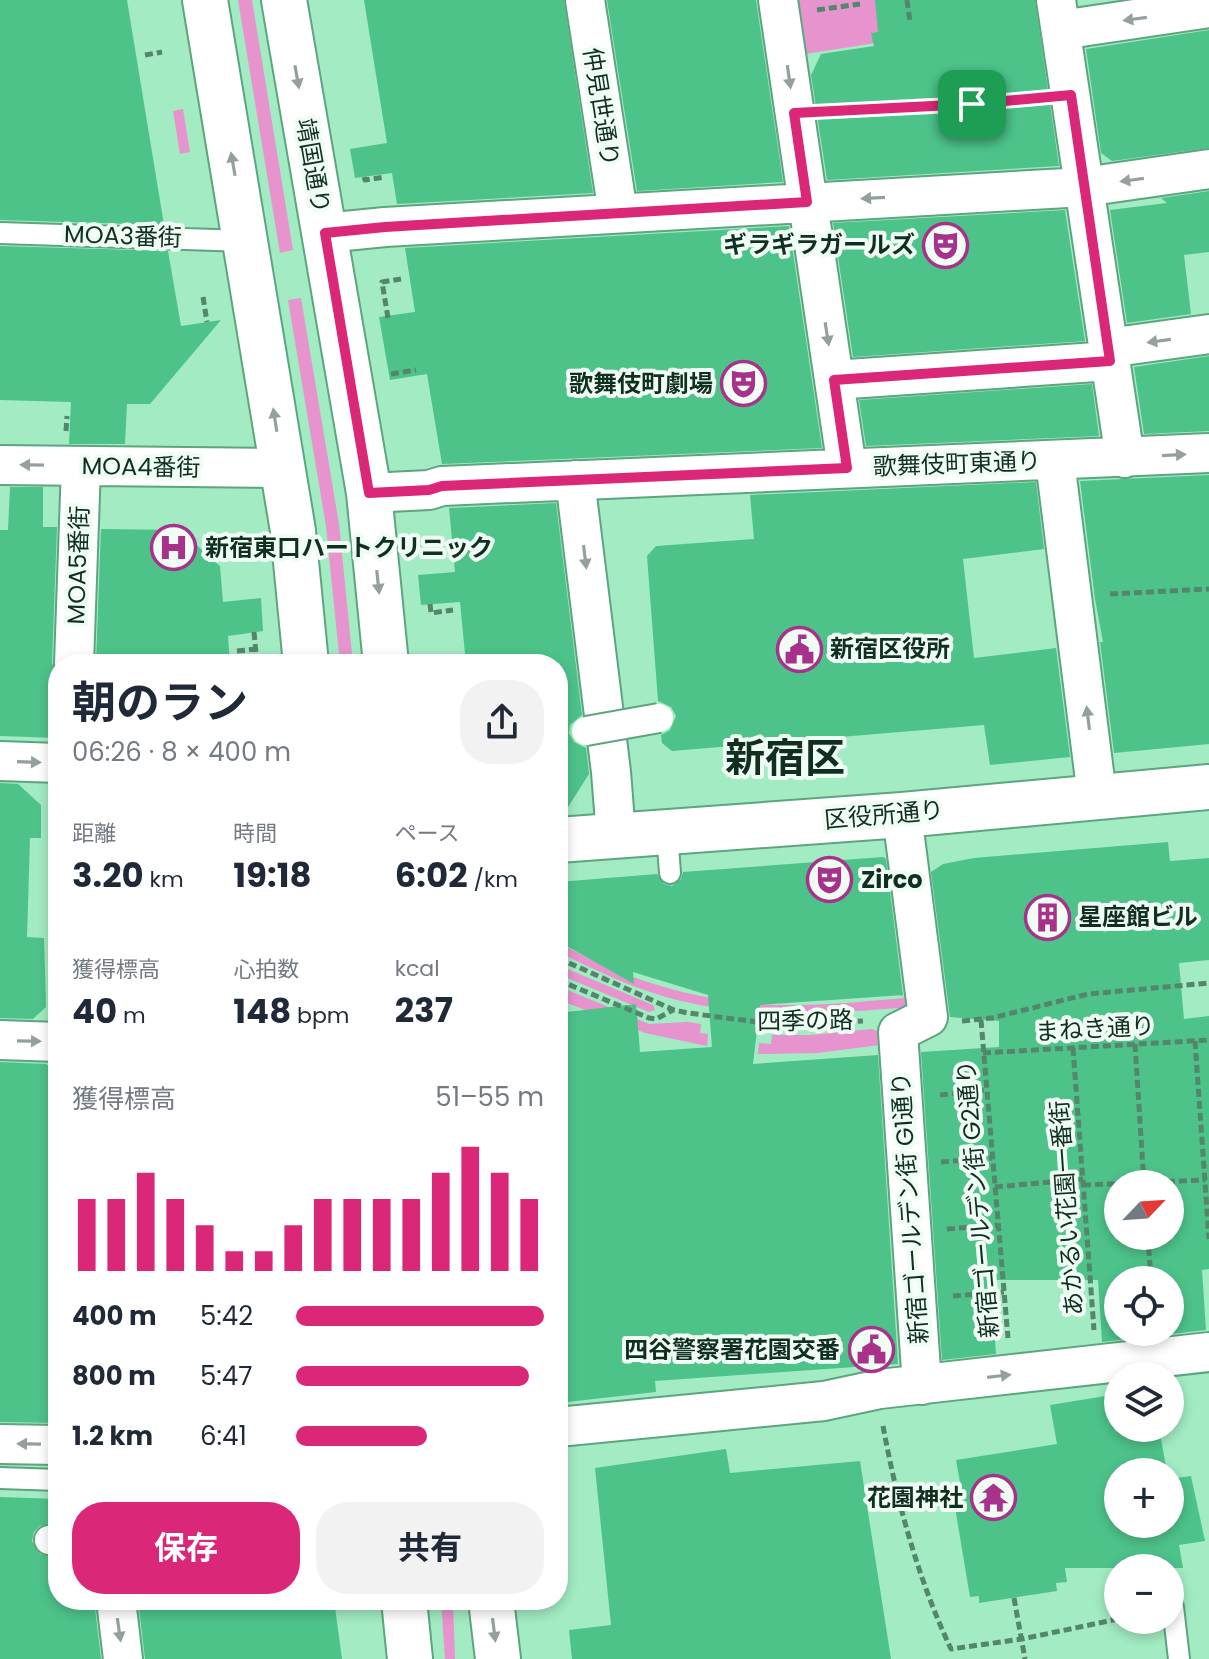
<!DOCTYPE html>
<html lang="ja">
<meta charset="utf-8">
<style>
body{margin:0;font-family:Poppins,"Noto Sans JP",sans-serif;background:#f2f2f3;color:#1f2937;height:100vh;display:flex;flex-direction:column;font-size:30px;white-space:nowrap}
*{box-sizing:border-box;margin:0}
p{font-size:26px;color:#747a83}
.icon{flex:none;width:44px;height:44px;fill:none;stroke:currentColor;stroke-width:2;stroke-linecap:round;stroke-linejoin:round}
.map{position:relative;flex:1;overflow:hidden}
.side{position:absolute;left:48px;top:654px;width:520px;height:956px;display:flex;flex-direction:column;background:#fff;border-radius:32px;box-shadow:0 4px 12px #0003}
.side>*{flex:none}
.needle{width:52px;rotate:65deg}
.buttons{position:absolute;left:1104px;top:1170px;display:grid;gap:16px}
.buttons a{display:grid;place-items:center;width:80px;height:80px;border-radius:50%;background:#fff;box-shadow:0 4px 12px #0003;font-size:40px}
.pin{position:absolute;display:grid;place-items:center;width:68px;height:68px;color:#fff;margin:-34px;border-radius:16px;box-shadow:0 4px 12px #0006}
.round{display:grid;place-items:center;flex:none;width:84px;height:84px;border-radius:32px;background:#f2f2f3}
.head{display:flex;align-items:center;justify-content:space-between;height:136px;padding:0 24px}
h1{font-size:44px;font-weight:700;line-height:60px}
.stats{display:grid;grid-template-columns:repeat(3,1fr);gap:12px;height:136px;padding:8px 24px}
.stats div{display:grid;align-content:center}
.stats b{font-size:34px;font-weight:700}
.stats small{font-size:22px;font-weight:400}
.stats p{font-size:22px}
.chart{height:224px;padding:16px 24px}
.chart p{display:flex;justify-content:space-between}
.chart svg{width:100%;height:144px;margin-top:8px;stroke:#db2777;stroke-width:6}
.button{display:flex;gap:16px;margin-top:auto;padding:16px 24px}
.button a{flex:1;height:92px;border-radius:32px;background:#db2777;color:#fff;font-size:32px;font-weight:700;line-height:92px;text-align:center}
.button a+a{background:#f2f2f3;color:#1f2937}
ul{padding:0 24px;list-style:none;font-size:26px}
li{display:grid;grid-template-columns:128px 96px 1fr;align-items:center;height:60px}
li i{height:20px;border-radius:10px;background:#db2777}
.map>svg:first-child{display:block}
.green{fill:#e793cd}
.building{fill:#4dc38a;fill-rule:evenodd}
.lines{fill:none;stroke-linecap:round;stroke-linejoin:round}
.service-casing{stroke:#5da57f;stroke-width:24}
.pedestrian-casing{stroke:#5da57f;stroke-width:32}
.minor-casing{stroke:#5da57f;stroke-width:42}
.tertiary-casing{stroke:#5da57f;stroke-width:48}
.primary-casing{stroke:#5da57f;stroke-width:48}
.path{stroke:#54866b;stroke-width:5;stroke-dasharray:8 4;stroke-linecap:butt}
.service{stroke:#fff;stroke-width:20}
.pedestrian{stroke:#fff;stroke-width:28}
.minor{stroke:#fff;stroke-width:38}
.tertiary{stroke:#fff;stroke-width:44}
.primary{stroke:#fff;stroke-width:44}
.pedestrian-bridge-casing{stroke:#5da57f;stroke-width:32;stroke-linecap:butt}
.pedestrian-bridge{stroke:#fff;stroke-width:28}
.oneway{fill:#94a19b}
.route-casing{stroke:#fff;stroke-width:16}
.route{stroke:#db2777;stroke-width:10}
.labels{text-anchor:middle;stroke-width:8;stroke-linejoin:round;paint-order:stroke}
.street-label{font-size:24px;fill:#112f20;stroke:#effdf5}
.poi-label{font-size:24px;font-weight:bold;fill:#112f20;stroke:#effdf5;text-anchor:end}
.town-label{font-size:40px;font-weight:bold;fill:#112f20;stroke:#effdf5}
</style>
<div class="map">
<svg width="1209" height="1659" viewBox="0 0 1209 1659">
<rect width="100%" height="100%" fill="#a2ebc3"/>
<!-- green -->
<path class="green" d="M238,0H252L293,250L280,253Z
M798,0H903L908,38L805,54Z
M183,109L190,152L180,154L173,111Z
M301,298L339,524L353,664H340L326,526L288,300Z
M558,942C629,983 712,1006 794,1005C835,1005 877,1000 918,997L910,1007C827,1014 747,1020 666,997C628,986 593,969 558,952Z
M558,965L653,1005L655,1010L649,1012L558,974Z
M558,986L649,1024L688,1022L701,1024L700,1033L708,1034L707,1046L645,1033L567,1003L558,997Z
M872,1029L883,1033L888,1044L817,1053L758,1054L759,1043L771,1044L772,1035H811Z
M441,1600H453L455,1659H445Z"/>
<!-- building -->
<path class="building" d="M0,0H127L164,225L0,220Z
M364,0H564L593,193L397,204L392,173L355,178L350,149L387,143Z
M607,0H756L783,182L637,191Z
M875,0H1035L1059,166L827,180L811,75L821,54L874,46L871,33L878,32Z
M1209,30V148L1112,161L1101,153L1086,49Z
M1209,191V252L1184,255L1191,314L1127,323L1110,210L1167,203L1161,198Z
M1065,210L1085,341L853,357L833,223Z
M789,226L822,448L442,464L427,374L390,380L379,317L415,312L405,248Z
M0,246L168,251L181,326L221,320L150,404H127L125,444H69L71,402L0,400Z
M1209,356V431L1144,434L1134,367Z
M1092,384L1099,436L866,446L859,400Z
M1209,475V744L1114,753L1100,642H1103L1095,599L1080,481Z
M1036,482L1044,549L963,559L974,658L1056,648L1070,757L990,765L984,725L672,751L662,743L661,735L670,730L676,716L671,707L658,701L647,556L656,546L754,539L750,495Z
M10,487H43V527H57L52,663L58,678V738L0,736V530H8Z
M556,503L582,715L570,725L569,733L574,742L586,748L589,774L563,815H558V664H466L460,602L421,605L418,575L455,572L449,508Z
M101,529L180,530L220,566L223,602L261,598L263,631L228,636L230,664L96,662Z
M0,783L18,784L41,805V838H30L27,937L44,938L46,1007L33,1019L0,1018Z
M1168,842L1170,861L1209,858V960L1179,963L1184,1019L1209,1016V1269L1202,1270L1206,1330L1102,1342L1098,1280H991L996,1354L942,1360L921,1052L999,1047V1021L950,1017L931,872L943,864L974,858ZM1118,1184H1170V1236H1118ZM1118,1280H1170V1332H1118Z
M883,857L886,859L904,1004L903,995L760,1005L753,1064L878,1055L898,1364L655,1381L656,1392L558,1403V1013L636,1004L640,1052L712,1047L708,995L633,972L634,984L558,941V882L657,874L664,884L672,886L681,879L683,872Z
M0,1062L46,1064L58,1074V1423L0,1422Z
M1118,1394V1428H1159L1167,1472H1118V1524H1170V1479L1191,1476L1205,1541L1179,1545L1183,1568H1065L1067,1582L1056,1583L1057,1591L979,1603V1596L970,1597L955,1507L964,1505L956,1460L1057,1444L1050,1405Z
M726,1449L730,1473L860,1461L891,1659H572L569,1630L611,1625L595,1468Z
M0,1497L58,1499V1523L40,1526L34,1532L32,1541L40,1554L58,1557V1600H94L101,1659H0Z
M138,1600H334L342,1659H145Z"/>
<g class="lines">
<defs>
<path id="service" d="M0,233L246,241
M667,832L670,873
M0,1478L58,1480
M1173,1607L1179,1659"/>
<path id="pedestrian" d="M49,1540H58"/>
<path id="minor" d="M585,0L618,213
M778,0L847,468
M1056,0L1125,458
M1061,30L1209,8
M325,233L385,227L1084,187L1209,169
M1108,348L1209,334
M834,380L1110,361
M1055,461L1097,796
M0,465L283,468
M575,480L611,772L616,835
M369,493L429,490L442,486L1209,453
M74,664L81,466
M0,761L58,763
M902,815L928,1017L898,1032L922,1385
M0,1040L58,1042
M558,1427L824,1401L880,1389L1209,1352
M0,1444L58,1445
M116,1600L123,1659"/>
<path id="tertiary" d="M558,840L902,815L1209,787"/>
<path id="primary" d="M205,0L293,531L306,664
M284,0L369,493L386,664
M404,1600L410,1659
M491,1600L498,1659"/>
</defs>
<!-- service casing -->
<use href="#service" class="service-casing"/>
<!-- pedestrian casing -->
<use href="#pedestrian" class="pedestrian-casing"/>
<!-- minor casing -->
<use href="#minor" class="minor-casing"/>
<!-- tertiary casing -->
<use href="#tertiary" class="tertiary-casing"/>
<!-- primary casing -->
<use href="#primary" class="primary-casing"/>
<!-- path -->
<path class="path" d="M907,0L910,22
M817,10L860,4
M145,55L162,52
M833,110L1034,99
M364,177L365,180L385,177
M203,297L207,322
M388,318L382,282L401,279
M391,374L416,370
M66,431L67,416
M1110,594L1209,589
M430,604L431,613L453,610
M254,632L257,664
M237,651L256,649
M558,958L674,1010L688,1013L781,1025L863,1021
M558,980L649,1018L656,1019L673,1010
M981,1020L1008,1338
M962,1021L992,1018L1088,994L1209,983
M1195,1041L1209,1239
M1135,1044L1144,1184
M1073,1048L1094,1330
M983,1053L1209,1040
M940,1095L986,1090
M941,1162L992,1158
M1083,1185L1205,1180
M995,1187L1083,1179
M947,1229L998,1225
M1148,1236L1151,1280
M953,1296L1004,1292
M883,1426C897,1502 918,1579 951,1649L1022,1639L1118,1619
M1014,1598L1025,1659"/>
<!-- service -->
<use href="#service" class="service"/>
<!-- pedestrian -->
<use href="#pedestrian" class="pedestrian"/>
<!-- minor -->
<use href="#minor" class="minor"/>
<!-- tertiary -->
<use href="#tertiary" class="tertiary"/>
<!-- primary -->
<use href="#primary" class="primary"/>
<defs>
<path id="pedestrian-bridge" d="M586,731L659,718"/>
</defs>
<!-- pedestrian-bridge casing -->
<use href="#pedestrian-bridge" class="pedestrian-bridge-casing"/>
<!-- pedestrian-bridge -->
<use href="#pedestrian-bridge" class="pedestrian-bridge"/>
</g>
<!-- one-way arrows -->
<defs><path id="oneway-solid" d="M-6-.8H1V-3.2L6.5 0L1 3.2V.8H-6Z" transform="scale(2)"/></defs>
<g class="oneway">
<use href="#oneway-solid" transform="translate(1135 19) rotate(172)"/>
<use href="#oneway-solid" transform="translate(297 77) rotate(80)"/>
<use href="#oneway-solid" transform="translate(789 77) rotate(82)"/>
<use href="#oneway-solid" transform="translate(233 164) rotate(-100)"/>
<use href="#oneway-solid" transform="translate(1132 180) rotate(172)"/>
<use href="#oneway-solid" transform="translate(873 198) rotate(177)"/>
<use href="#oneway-solid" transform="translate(827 334) rotate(81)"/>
<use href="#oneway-solid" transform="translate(1159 341) rotate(172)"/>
<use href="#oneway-solid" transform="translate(275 420) rotate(-99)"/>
<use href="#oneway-solid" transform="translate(1174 455) rotate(-3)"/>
<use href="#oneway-solid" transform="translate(32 465) rotate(-179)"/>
<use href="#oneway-solid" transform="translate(585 557) rotate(83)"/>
<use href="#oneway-solid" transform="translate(378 582) rotate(84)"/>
<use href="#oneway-solid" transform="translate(1088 718) rotate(-97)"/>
<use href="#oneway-solid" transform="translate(29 762) rotate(2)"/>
<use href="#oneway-solid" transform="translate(29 1041) rotate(1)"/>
<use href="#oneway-solid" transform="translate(999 1376) rotate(-7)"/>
<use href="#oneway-solid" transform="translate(29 1444) rotate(-179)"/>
<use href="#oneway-solid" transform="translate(119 1630) rotate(82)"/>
<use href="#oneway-solid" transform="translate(494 1630) rotate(83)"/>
</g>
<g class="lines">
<defs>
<path id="route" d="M1071,95L1110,361L834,380L847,468L442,486L429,490L369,493L325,233L385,227L807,202L794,113L972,104Z"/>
</defs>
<!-- route casing -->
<use href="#route" class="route-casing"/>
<!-- route -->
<use href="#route" class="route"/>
</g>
<!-- icons -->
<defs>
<symbol id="theatre-ring" viewBox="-11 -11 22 22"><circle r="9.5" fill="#effdf5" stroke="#a8328b" stroke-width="1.5"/><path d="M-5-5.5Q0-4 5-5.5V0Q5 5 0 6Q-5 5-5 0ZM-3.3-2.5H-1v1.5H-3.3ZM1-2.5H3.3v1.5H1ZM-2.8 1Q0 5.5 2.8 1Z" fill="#a8328b"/></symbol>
<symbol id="hospital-ring" viewBox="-11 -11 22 22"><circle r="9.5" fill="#effdf5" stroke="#a8328b" stroke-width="1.5"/><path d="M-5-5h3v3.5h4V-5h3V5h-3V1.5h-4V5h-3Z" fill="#a8328b"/></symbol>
<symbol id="civic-ring" viewBox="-11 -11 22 22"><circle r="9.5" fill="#effdf5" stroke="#a8328b" stroke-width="1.5"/><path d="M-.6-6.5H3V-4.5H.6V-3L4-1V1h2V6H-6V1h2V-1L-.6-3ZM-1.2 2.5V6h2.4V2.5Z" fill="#a8328b"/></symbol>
<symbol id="building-ring" viewBox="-11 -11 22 22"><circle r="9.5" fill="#effdf5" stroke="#a8328b" stroke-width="1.5"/><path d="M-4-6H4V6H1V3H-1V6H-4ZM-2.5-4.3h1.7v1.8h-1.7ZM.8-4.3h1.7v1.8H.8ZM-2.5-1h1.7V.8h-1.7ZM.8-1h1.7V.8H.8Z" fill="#a8328b"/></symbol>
<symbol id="temple-ring" viewBox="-11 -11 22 22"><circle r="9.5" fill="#effdf5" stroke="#a8328b" stroke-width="1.5"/><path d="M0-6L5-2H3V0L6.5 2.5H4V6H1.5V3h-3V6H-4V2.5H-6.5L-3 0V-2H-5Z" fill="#a8328b"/></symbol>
</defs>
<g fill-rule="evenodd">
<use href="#theatre-ring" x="920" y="220" width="51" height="51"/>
<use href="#theatre-ring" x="718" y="358" width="51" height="51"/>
<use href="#hospital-ring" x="148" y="522" width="51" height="51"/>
<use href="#civic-ring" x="774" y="624" width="51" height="51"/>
<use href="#theatre-ring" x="804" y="854" width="51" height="51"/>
<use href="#building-ring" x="1022" y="892" width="51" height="51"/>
<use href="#civic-ring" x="846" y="1324" width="51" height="51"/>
<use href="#temple-ring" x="968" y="1472" width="51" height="51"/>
</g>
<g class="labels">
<!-- street labels -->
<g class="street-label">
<text transform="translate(601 107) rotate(81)" y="8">仲見世通り</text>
<text transform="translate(313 166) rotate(80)" y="8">靖国通り</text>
<text transform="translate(123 236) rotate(2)" y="8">MOA3番街</text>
<text transform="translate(957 464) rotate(-2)" y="8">歌舞伎町東通り</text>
<text transform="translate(141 467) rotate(1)" y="8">MOA4番街</text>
<text transform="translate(78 565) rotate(-88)" y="8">MOA5番街</text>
<text transform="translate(884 815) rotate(-5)" y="8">区役所通り</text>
<text transform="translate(805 1021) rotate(-1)" y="8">四季の路</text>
<text transform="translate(1095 1029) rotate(-3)" y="8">まねき通り</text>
<text transform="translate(978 1199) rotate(-95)" y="8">新宿ゴールデン街 G2通り</text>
<text transform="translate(910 1208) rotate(-94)" y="8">新宿ゴールデン街 G1通り</text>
<text transform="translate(1067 1208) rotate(-94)" y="8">あかるい花園一番街</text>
</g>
<!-- poi labels -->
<g class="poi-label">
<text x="915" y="253">ギラギラガールズ</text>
<text x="713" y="392">歌舞伎町劇場</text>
<text x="205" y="556" text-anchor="start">新宿東口ハートクリニック</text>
<text x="830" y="657" text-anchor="start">新宿区役所</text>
<text x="861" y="888" text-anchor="start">Zirco</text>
<text x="1078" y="925" text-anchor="start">星座館ビル</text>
<text x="840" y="1358">四谷警察署花園交番</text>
<text x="963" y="1506">花園神社</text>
</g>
<!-- town labels -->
<g class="town-label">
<text x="785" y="772">新宿区</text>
</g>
</g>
</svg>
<div class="buttons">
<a><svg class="needle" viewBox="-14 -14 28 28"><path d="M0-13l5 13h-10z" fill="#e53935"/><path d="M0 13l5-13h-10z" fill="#747a83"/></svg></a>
<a><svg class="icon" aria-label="locate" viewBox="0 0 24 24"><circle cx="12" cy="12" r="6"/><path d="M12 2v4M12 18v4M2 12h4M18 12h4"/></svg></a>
<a><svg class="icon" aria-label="layers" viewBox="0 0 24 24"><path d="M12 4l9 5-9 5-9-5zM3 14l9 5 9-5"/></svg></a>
<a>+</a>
<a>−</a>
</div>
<div class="pin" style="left:972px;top:104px;background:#1e9e55"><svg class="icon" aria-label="arrive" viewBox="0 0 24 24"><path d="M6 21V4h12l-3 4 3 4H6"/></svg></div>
<section class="side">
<div class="head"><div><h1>朝のラン</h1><p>06:26 · 8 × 400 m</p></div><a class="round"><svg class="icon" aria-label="share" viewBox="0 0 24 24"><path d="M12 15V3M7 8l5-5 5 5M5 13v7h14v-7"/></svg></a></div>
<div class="stats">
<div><p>距離</p><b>3.20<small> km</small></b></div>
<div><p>時間</p><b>19:18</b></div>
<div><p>ペース</p><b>6:02<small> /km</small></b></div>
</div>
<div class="stats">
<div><p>獲得標高</p><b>40<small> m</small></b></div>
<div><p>心拍数</p><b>148<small> bpm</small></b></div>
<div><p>kcal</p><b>237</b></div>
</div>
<div class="chart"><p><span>獲得標高</span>51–55 m</p>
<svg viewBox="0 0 160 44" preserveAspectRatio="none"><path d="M5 44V22M15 44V22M25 44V14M35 44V22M45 44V30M55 44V38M65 44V38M75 44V30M85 44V22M95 44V22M105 44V22M115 44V22M125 44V14M135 44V6M145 44V14M155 44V22"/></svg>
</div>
<ul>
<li><b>400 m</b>5:42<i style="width:100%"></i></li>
<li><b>800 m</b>5:47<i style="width:94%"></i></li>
<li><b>1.2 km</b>6:41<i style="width:53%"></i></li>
</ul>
<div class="button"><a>保存</a><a>共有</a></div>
</section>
</div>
